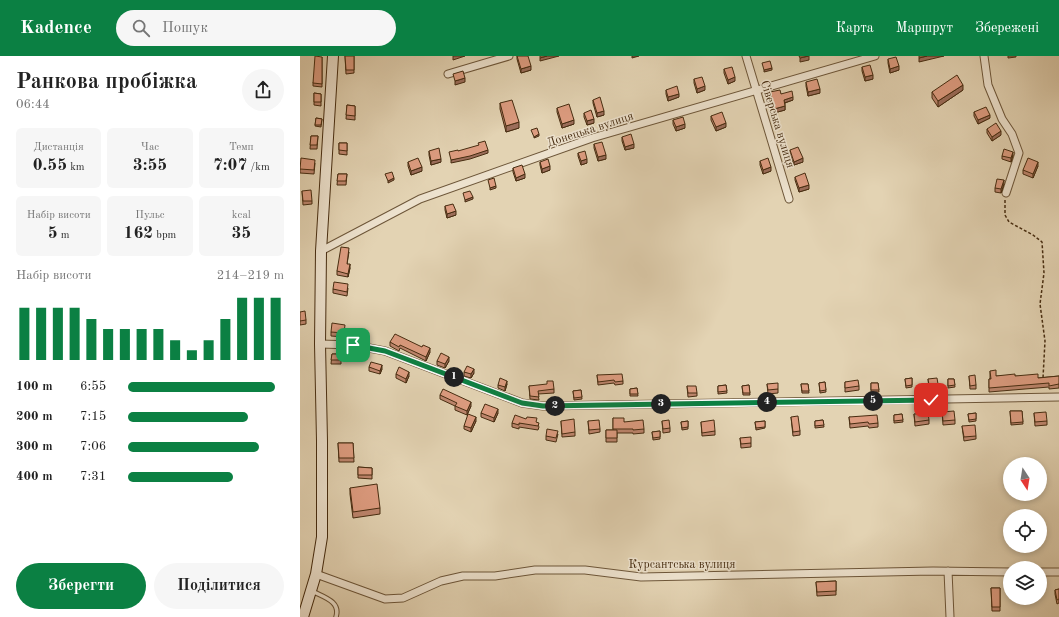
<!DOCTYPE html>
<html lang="uk">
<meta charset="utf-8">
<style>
body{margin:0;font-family:"Old Standard TT",serif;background:#f6f6f6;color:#222;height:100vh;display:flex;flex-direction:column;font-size:15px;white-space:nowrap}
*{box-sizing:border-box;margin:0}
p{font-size:13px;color:#767676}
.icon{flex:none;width:22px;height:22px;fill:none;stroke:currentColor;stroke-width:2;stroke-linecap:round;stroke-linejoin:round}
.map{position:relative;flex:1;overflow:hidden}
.details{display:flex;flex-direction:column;background:#fff;width:300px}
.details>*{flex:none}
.needle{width:26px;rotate:168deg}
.tools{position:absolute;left:703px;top:401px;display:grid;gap:8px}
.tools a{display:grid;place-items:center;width:44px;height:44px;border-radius:50%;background:#fff;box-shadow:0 2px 6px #0003;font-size:20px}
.pin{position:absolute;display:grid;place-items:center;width:34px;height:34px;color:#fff;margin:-17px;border-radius:8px;box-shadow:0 2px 6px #0006}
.km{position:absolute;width:20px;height:20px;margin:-10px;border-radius:50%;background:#222;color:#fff;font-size:11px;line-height:20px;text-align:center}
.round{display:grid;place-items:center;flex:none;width:42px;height:42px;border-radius:21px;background:#f6f6f6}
.head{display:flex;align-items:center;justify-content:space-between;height:68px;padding:0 16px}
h1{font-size:22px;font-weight:700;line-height:30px}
.stats{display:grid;grid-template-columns:repeat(3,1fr);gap:6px;height:68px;padding:4px 16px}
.stats div{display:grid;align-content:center;border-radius:6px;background:#f6f6f6;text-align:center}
.stats b{font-size:17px;font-weight:700}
.stats small{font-size:11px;font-weight:400}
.stats p{font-size:11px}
.chart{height:112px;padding:8px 16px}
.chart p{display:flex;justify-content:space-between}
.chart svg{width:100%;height:72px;margin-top:4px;stroke:#0b8043;stroke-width:6}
.cta{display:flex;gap:8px;margin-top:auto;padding:8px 16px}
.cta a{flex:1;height:46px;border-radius:24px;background:#0b8043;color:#fff;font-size:16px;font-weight:700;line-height:46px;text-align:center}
.cta a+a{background:#f6f6f6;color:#222}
ul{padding:0 16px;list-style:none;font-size:13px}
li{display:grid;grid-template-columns:64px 48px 1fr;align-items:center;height:30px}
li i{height:10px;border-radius:5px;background:#0b8043}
header{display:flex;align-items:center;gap:24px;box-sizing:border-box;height:56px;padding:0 20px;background:#0b8043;color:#fff}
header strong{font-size:19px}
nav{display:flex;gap:22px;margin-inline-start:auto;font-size:14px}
.search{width:280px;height:36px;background:#f6f6f6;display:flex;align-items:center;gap:10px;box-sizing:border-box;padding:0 14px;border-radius:22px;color:#767676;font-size:15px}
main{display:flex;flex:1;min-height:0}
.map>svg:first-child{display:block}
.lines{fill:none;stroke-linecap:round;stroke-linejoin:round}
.lane-casing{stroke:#6d5639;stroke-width:5.5}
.street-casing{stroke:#6d5639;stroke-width:9}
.secondary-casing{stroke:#462c10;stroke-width:12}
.path{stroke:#462c10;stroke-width:1.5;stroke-dasharray:3 2;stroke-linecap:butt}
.lane{stroke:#ede2ce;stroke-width:3.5}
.street{stroke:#ede2ce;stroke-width:7}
.secondary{stroke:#ede2ce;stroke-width:10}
.wall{fill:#be866e;stroke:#462c10}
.shaded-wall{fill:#9b6d5a;stroke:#462c10}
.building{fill:#dd9c80;stroke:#462c10}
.route-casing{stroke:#fff;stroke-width:8}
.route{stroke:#0b8043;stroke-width:5}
.labels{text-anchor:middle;stroke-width:3;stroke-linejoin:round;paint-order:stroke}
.street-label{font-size:12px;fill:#462c10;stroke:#ede2ce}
</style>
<header>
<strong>Kadence</strong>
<div class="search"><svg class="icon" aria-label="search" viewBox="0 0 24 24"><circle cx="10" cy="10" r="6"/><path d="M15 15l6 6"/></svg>Пошук</div>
<nav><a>Карта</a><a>Маршрут</a><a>Збережені</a></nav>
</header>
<main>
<section class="details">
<div class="head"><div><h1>Ранкова пробіжка</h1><p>06:44</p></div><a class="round"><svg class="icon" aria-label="share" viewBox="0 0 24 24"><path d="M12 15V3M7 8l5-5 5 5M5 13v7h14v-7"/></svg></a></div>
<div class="stats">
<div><p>Дистанція</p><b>0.55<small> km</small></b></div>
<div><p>Час</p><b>3:55</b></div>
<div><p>Темп</p><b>7:07<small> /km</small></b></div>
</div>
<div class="stats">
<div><p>Набір висоти</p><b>5<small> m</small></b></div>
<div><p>Пульс</p><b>162<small> bpm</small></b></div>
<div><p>kcal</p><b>35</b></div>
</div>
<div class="chart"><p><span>Набір висоти</span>214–219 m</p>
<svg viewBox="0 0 160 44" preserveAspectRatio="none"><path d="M5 44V12M15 44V12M25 44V12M35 44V12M45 44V19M55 44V25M65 44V25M75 44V25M85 44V25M95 44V32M105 44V38M115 44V32M125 44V19M135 44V6M145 44V6M155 44V6"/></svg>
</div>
<ul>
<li><b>100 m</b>6:55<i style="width:94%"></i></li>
<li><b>200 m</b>7:15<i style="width:77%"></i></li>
<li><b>300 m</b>7:06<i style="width:84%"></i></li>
<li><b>400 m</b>7:31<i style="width:67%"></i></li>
</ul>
<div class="cta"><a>Зберегти</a><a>Поділитися</a></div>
</section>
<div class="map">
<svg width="759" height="561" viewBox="0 0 759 561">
<rect width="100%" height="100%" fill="#e3d3b3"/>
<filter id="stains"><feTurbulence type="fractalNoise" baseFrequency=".005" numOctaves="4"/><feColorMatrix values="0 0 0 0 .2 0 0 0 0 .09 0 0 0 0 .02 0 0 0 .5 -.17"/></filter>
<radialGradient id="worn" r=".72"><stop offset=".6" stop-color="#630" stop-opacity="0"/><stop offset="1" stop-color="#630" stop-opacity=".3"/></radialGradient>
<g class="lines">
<defs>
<path id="lane" d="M12,535C23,541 41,545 36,561"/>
<path id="street" d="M446,0L489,143
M684,0L688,29L702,63L712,78L719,97L706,137
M148,18L209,0
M21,195L120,143L292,82L575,0
M20,288L53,289L85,295L222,347L243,350L759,341
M648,515L650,561
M740,516H759
M16,518L85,543L103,542L141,525L163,520H195L235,514H285L341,521L633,515L710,516"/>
<path id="secondary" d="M3,561L16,518L22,481V385L20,288L21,195L33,0"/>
</defs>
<!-- lane casing -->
<use href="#lane" class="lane-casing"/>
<!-- street casing -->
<use href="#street" class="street-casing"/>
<!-- secondary casing -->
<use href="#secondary" class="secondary-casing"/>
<!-- path -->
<path class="path" d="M705,144V159L709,166L733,179L742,186L744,217L740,248L745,285L743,322"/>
<!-- lane -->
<use href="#lane" class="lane"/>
<!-- street -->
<use href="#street" class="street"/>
<!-- secondary -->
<use href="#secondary" class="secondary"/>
</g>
<!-- wall -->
<path class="wall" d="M45,0H54V17L46,18Z
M217,0L231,14L221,17L217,3Z
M708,0H716V1L708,2Z
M22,1V31L13,30V27Z
M588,3L599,14L590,17L588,7Z
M562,11L573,23L565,25L562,15Z
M424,13L435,25L428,28L424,17Z
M394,23L405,34L397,37L394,27Z
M506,26L520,37L508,40L506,30Z
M366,34L379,41L368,45L366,38Z
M663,34L638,51L632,42V36Z
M470,36L481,38L493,44L485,47V54L474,57L470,40Z
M14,37L21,38V50L14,49Z
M293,44L304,59L297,61L293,47Z
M200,47L219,72L206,76L200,53Z
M47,49L55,50V64L46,63Z
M257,52L274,68L262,72L257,56Z
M674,56L690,62L678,68L674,60Z
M284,57L294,67L287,69L284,61Z
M411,60L426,71L416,75L411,64Z
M16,62L22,63L21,71L15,70Z
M373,64L385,72L376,75L373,68Z
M687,73L701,79L692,85L687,77Z
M11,80H18L17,93H10Z
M322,81L334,92L325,94L322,85Z
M39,87H47V99L39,98Z
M294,88L306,103L298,105L294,92Z
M490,94L503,106L494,109L490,98Z
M129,95L141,106L131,109L129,99Z
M278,97L287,107L281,109L278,100Z
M713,99L711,106L702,103V100Z
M460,105L471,115L463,118L460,109Z
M108,106L122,115L111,119L108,110Z
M240,106L250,114L242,117L240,109Z
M15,107L14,118L0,117V113Z
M738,110L733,122L723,118V114Z
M213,112L225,122L216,125L213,116Z
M38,118H47L46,129H37Z
M495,121L509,133L499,136L495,124Z
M704,128L701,137L695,136V132Z
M2,135L12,145V148L3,149Z
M145,150L156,159L147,162L145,154Z
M49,196L47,208L50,212L48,221L37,219V215Z
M48,232L47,240L33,237V233Z
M0,256L6,264V268L0,269Z
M45,272L44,281L31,280V276Z
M90,286L130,296L126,305L100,292L99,295L90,290Z
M32,298H41V308H31Z
M137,305H149L145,312L137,309Z
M69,311L82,313L80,318L69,315Z
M690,315L696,320H715L738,322L759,320V332L749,333V331L689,336V323H690Z
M164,316L174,317L171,322L164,320Z
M96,318L109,320L106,327L96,322Z
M297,319L323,325V328L315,329L314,327L298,329Z
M669,320L676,329V333H670Z
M612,322V331L606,332L605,323Z
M628,323L638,328V332L629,333Z
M648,323H654L655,331L648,332Z
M525,326L526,336L520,337L519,327Z
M545,326L559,330V334L545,336Z
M571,327H578L579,336H571Z
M207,328L205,335L198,332V329Z
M467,328L478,333V337L468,338Z
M501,328H508L509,337H502Z
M426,329L427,337L418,338V330Z
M449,329L450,339H443L442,330Z
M229,330L254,333V337L238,338L239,344L230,343Z
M387,330L397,337V340L388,341Z
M337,332L338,340H330V333Z
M281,334L282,343L274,344L273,335Z
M140,339L171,350L167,359L155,354V350L140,343Z
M710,355H722L723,368L711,369Z
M642,356L655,364V368L643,369Z
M181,357H198L194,366L181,361Z
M676,357V365L669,366L668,358Z
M734,357L747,365V369L735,370Z
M602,358L603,366L594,367V359Z
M614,358L629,364V368L615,370Z
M491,361L500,375V379L493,380Z
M549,361L578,367V371L569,372L568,370L550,372Z
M313,362L324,366L344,373V377L333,378V377H317V386H306V374H313Z
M523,364L524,371L515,372V365Z
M176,365L171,376L164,373V370Z
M261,365L275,376V380L262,381Z
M288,365L300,373V376L289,378Z
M362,365L370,372V376L363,377Z
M388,365V373L382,374L381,366Z
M465,365V372L456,374L455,366Z
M401,366L415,375V379L402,380Z
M212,367H237L239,371L238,374L219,371V373L212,371Z
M662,370L676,380V383L664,385Z
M360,375V383L353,384L352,376Z
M258,378L256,386L246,384V380Z
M440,382L451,387V391L441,392Z
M38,387H53L54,406H39Z
M58,411L72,412V423L58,422Z
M50,432L80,452V458L53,462L50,438Z
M536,525V539L517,540L516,526Z
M691,532H700V555H692Z
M759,533V547L757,548L755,538V534Z
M722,542H734V543Z"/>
<!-- shaded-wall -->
<path class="shaded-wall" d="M153,0H165L153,4Z
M247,0H259L240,5V2Z
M332,0H339L332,2Z
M509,0V4L500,6V2Z
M627,0H644L619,6V2Z
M231,10V14L221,17V13Z
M599,10V14L590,17V13Z
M472,12V14L464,16V14Z
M573,19V23L565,25V21Z
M435,21V25L428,28V24Z
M165,22V26L155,29V25Z
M663,29V34L638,51V45Z
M405,30V34L397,37V33Z
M520,33V37L508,40V36Z
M379,38V41L368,45V41Z
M493,41V44L484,47V44Z
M485,50V54L474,57V53Z
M304,55V59L297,61V57Z
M690,59V62L678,68V64Z
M294,63V67L287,69V65Z
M274,64V68L262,72V68Z
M219,66V72L206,76V70Z
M426,67V71L416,75V71Z
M385,68V72L376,75V71Z
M701,75V79L692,85V81Z
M239,78V80L234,82V81Z
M334,88V92L325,94V91Z
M188,94V97L170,103L151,107V104Z
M713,96V99L711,106V102Z
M306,99V103L298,105V101Z
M503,102V106L494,109V106Z
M141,103V106L131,109V105Z
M287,103V107L281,109V105Z
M738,106V110L733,122V118Z
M250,110V114L242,117V113Z
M122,111V115L111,119V115Z
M471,111V115L463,118V114Z
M225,118V122L216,125V122Z
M94,122V124L88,127V125Z
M704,124V128L701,137V133Z
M509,129V133L499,136V132Z
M196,130V132L190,134V132Z
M173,141V143L165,146V144Z
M156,155V159L147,162V158Z
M50,208V212L48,221V218Z
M130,292V296L126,305V301Z
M149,301V305L145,312V308Z
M82,309V313L80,318V315Z
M174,313V317L171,322V318Z
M109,316V320L106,327V323Z
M207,325V328L205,335V331Z
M171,346V350L167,359V355Z
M198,353V357L194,366V362Z
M176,361V365L171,376V372Z"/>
<!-- building -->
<path class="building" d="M15,0L22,1V28L13,27Z
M45,0H54V14H46Z
M217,0H228L231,10L221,13Z
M240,0H247L240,2Z
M499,0H508L500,2Z
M619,0H627L619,2Z
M596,1L599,10L590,13L588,3Z
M470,5L472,12L464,14L462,7Z
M570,9L573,19L565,21L562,11Z
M432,11L435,21L428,24L424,13Z
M163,15L165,22L155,25L153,18Z
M657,19L663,29L638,45L632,36Z
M402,21L405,30L397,33L394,23Z
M517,23L520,33L508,36L506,26Z
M377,30L379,38L368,41L366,34Z
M480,34L481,38L492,35L493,41L484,44L485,50L474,53L470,36Z
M14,37L21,38V46H14Z
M300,41L304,55L297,57L293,44Z
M212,44L219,66L206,70L200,47Z
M269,48L274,64L262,68L257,52Z
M47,49L55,50V60L46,59Z
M686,51L690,59L678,64L674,56Z
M291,54L294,63L287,65L284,57Z
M422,56L426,67L416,71L411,60Z
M383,61L385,68L376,71L373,64Z
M16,62L22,63L21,69H15Z
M696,67L701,75L692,81L687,73Z
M237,72L239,78L234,81L231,74Z
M331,78L334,88L325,91L322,81Z
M11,80H18L17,89H10Z
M185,85L188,94L170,100L151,104L149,96L158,94V95L179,89L178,87Z
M302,86L306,99L298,101L294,88Z
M39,87H47V95L39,94Z
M498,91L503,102L494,106L490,94Z
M139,92L141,103L131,105L129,95Z
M704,93L713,96L711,102L702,100Z
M285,95L287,103L281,105L278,97Z
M1,102L15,104L14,114L0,113Z
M118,102L122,111L111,115L108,106Z
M468,102L471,111L463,114L460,105Z
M728,102L738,106L733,118L723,114Z
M248,103L250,110L242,113L240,106Z
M222,109L225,118L216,122L213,112Z
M92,116L94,122L88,125L85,118Z
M505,117L509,129L499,132L495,121Z
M38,118H47L46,125H37Z
M194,122L196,130L190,132L188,124Z
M697,123L704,124L701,133L695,132Z
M11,134L12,145H3L2,135Z
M170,135L173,141L165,144L163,137Z
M153,148L156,155L147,158L145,150Z
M41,191L49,192L47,208H50L48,218L37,215Z
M34,226L48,228L47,236L33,233Z
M5,255L6,264L0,265V256Z
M32,267L45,269L44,277L31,276Z
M95,278L122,291L123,289L130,292L126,301L100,289L99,291L90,286Z
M141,297L149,301L145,308L137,305Z
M32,298H41V304H31Z
M71,306L82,309L80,315L69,311Z
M167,310L174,313L171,318L164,316Z
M99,311L109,316L106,323L96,318Z
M696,314V320L715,318V320L738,318V322L759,320V328L749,330V327L689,332V323H691L690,315Z
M322,318L323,325L315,326L314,324L298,326L297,319Z
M675,319L676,329L670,330L669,320Z
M200,322L207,325L205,331L198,329Z
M612,322V329L606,330L605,323Z
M637,322L638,328L629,329L628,323Z
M648,323H654L655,329L648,330Z
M558,324L559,330L545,332V326Z
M247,325H253L254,333L238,335L239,341L230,340L229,330L247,328Z
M525,326L526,334L520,335L519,327Z
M478,327V333L468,334L467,328Z
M571,327H578L579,334H571Z
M501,328H508L509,335H502Z
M426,329L427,335L418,336V330Z
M449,329L450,337H443L442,330Z
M387,330H396L397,337H388Z
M337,332L338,338H330V333Z
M143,333L171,346L167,355L155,350L157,347L140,339Z
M281,334L282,341L274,342L273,335Z
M185,348L198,353L194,362L181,357Z
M654,355L655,364L643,365L642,356Z
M710,355H722L723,366L711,367Z
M746,356L747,365L735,366L734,357Z
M628,357L629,364L615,366L614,358Z
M676,357V363L669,364L668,358Z
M168,358L176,361L171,372L164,370Z
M602,358L603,364L594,365V359Z
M215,359L226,363L227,361L237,362L236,366L239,367L238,370L219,367V369L212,367Z
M577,359L578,367L569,368L568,366L550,368L549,361Z
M498,360L500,375L493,376L491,361Z
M313,362H324V366L343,364L344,373L333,374V373H313Z
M274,363L275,376L262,378L261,365Z
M299,364L300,373L289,374L288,365Z
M369,364L370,372L363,373L362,365Z
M414,364L415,375L402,377L401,366Z
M523,364L524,369L515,370V365Z
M388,365V371L382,372L381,366Z
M465,365V371L456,372L455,366Z
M675,369L676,380L664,381L662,370Z
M247,373L258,375L256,382L246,380Z
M306,374H317V382H306Z
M360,375V381L353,382L352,376Z
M451,381V387L441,388L440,382Z
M38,387H53L54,402H39Z
M58,411L72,412V419H58Z
M77,428L80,452L53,456L50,432Z
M536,525V535L517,536L516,526Z
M691,532H700V551H692Z
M759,533V543L757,544L755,534Z"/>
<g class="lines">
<defs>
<path id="route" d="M53,289L85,295L222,347L243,350L631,344"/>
</defs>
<!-- route casing -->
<use href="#route" class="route-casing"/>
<!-- route -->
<use href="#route" class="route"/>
</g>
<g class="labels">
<!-- street labels -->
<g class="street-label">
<text transform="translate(478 68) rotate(73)" y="4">Сіверська вулиця</text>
<text transform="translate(290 73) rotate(-18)" y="4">Донецька вулиця</text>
<text x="382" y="512">Курсантська вулиця</text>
</g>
</g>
<rect width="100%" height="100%" filter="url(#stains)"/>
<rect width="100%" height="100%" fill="url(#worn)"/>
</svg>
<div class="tools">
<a><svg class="needle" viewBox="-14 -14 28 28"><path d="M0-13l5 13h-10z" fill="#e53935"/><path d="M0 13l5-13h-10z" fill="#767676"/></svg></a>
<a><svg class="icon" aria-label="locate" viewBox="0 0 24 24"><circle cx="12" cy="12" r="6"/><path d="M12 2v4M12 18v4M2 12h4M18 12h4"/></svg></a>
<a><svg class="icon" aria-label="layers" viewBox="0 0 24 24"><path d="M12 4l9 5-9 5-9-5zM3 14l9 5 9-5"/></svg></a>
</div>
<div class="pin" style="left:53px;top:289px;background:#1e9e55"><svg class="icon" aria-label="arrive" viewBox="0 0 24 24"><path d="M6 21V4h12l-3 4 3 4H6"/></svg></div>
<div class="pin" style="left:631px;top:344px;background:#d93025"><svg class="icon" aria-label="check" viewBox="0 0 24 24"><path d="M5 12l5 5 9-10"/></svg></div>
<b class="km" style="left:154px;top:321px">1</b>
<b class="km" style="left:255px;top:350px">2</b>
<b class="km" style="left:361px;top:348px">3</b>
<b class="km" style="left:467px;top:346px">4</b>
<b class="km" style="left:573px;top:345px">5</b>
</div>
</main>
